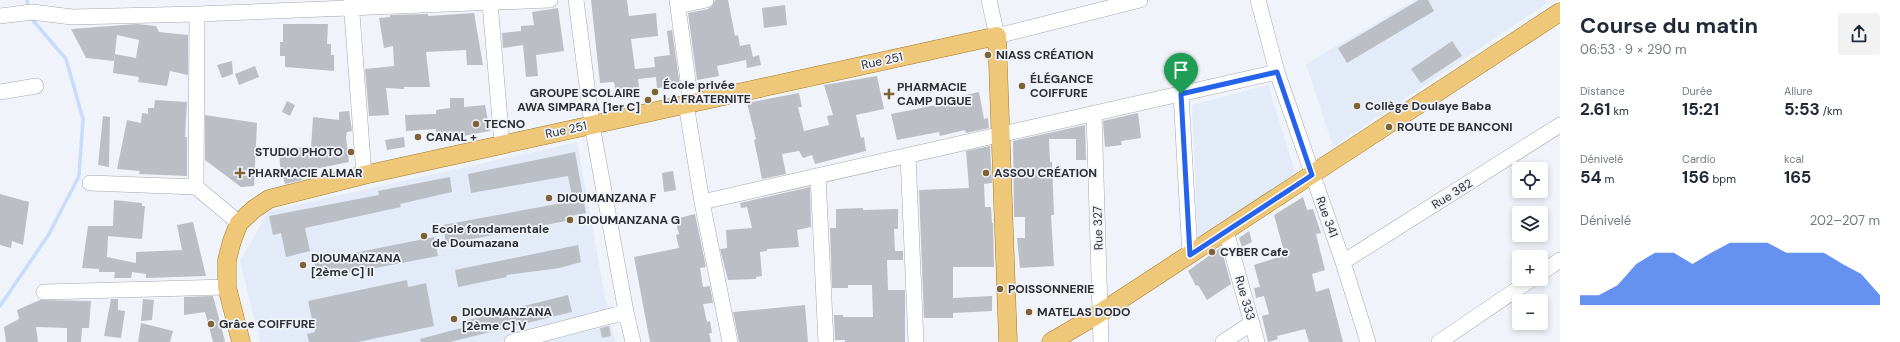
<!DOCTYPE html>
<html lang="fr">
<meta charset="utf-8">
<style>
body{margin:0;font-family:"DM Sans",sans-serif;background:#f2f2f3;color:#1f2937;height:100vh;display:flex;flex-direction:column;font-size:15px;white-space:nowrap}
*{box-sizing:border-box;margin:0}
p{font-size:13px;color:#747a83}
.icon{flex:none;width:22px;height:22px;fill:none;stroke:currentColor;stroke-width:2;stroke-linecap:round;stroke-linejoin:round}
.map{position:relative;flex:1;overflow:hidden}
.panel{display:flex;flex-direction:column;background:#fff;width:340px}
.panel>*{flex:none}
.tools{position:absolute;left:1512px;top:162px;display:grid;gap:8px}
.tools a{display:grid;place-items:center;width:36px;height:36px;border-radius:4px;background:#fff;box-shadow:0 2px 6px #0003;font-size:20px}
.pin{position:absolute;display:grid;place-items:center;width:34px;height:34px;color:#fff;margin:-41px -17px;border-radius:50% 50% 50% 0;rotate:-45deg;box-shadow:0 0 4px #0007}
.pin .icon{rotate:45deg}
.round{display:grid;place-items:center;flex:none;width:42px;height:42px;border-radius:4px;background:#f2f2f3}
.headline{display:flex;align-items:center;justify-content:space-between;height:68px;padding:0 20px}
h1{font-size:22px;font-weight:700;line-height:30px}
.metrics{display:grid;grid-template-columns:repeat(3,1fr);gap:6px;height:68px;padding:4px 20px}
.metrics div{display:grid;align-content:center}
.metrics b{font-size:17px;font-weight:700}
.metrics small{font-size:11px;font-weight:400}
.metrics p{font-size:11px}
.chart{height:112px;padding:8px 20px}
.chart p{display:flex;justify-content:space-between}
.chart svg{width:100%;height:72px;margin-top:4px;fill:#2563eb;opacity:.7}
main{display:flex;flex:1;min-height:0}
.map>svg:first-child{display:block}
.built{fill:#e3ebf8}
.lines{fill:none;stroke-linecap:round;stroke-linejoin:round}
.stream{stroke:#c7dcfd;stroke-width:3.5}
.building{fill:#bbbec4}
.minor-casing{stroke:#a4a7ad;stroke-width:16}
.major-casing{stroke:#a37a26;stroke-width:19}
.minor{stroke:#fff;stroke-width:15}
.major{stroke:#eec779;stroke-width:18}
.route-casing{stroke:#fff;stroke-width:8}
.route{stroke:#2563eb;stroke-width:5}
.poi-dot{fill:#7d6234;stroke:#f0f4fa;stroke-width:1.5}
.labels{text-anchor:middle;stroke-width:3.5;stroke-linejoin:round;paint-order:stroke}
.poi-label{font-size:12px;font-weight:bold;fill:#2e2f32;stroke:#f0f4fa;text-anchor:start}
.street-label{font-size:12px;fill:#2e2f32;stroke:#f0f4fa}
</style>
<main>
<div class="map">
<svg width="1560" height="342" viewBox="0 0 1560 342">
<rect width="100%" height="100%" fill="#f0f4fa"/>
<!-- built -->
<path class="built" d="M1415,0H1545L1547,3L1333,147L1306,64Z
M1268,85L1296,175L1198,241L1192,105Z
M577,142L608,313L496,342H260L240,261L269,211Z
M611,325L616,342H543Z"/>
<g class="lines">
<!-- stream -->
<path class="stream" d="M27,0L28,9
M0,306L49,234L79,176L83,119L66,59L30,17"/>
</g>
<!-- building -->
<path class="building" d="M591,0H627L629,16L656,13L658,36L631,39L635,69L655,67L654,57L670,55L667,31L672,30L680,86L657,88L656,77L638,79L640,94L617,98L614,82L600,83Z
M715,0H728L735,36L738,35L740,46L750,44L753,57L759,55L761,65L747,68L746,60L717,66L719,76L697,80L688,13L708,9L712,6Z
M1419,0H1428L1434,11L1347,63L1338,48Z
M785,5L787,25L764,28L762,8Z
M558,8L564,51L536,55L538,76L526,77L523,45L503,48L502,33L521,31V26L534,25L532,12Z
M474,13L483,65H467L466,50L426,52L430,87H404V89L386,88L389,115L369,116L365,69L394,66L393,46L384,48L379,18L390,17V15L428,14V16Z
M137,24L156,26L159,32L188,35V75L170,71L167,86L138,82L139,77L113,73L115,54L136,58L139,40L117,35L114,61L86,58L71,29Z
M283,24H328L327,44H331V55H334V71L285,67V56H280V42H283Z
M1452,41L1462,56L1421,83L1411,69Z
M232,61L233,74L222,78L217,65Z
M255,66L259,77L239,85L235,74Z
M877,76L884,109L856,115L861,138L864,137L866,151L815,164L812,155L803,158L799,151L782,154L786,174L762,179L754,140L756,139L747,103L799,93L802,107H798L804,131L829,125L827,116L833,115L824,85Z
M979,92L984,119L988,118L989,128L966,133L965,130L940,136L939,132L897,140L891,114L941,104L940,101Z
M450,98H464V107L485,105L490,131L436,141V129L406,131L405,115L436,114V110L450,108Z
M155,100L187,102L185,137H187V176L139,174L140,171L117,169L127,120L141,123L142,113L148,114V108H154Z
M287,101L295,105L290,116L282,112Z
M349,111L352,131L347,132L346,137L349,162L300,172L302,180L285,184L280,165L279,147L311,148L313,117L339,120V112Z
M1138,113L1141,138L1121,141L1122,145L1105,147L1103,121Z
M205,115L257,123L254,186L241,187L205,160Z
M103,116L110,117L109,167L98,165Z
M1085,125L1086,160H1076V139H1049L1050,162H1052L1054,215H1051L1054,266L1020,268L1017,238H1025V217H1014L1013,141Z
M404,137L405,147L387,150L385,140Z
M990,146L992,183L984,184L985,207H991L992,223H993L994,267H953V298L992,296V311L953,313V318H924L919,190L969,188L966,151Z
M575,152L586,213L565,217L566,221L446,244L443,225L573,201L568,176L471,193L468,174Z
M673,171L676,190L664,192L662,173Z
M450,177L452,192L400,204L401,207L305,228L310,251L286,257L281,233L273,235L269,216L379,195L378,191Z
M810,187L811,227L797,230L799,247L767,249V251L760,252L762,276L756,277V279L728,280L720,249L727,248L726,230L752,228L747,207L741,208L740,203Z
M0,194L29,202L23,245L12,241L11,248L0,245Z
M1303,197L1307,210L1313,209L1321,233L1316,234L1325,270L1312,274L1316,292L1329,288L1343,342H1309L1305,329L1277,336L1278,339L1268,342L1262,316L1269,314L1264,296L1256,298L1254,288L1260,287L1254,265L1285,255L1274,215Z
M114,200L142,203V206H145L142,239L108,236L107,257L136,263V252L182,250L177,225L193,222L206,276L146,278V274L132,272L131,278H114L115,272H99V269L82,268L88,226H113Z
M863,208V210L898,209V229H894L895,251H903V260H887L888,290H905V342H845V340H835L834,315H843V317H873L872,285H848V288H832L830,228H836V209Z
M695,214L706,267L700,268L703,287L710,286L713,303L703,304L707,322L710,321L712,333H709L711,342H650L634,257L679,248L676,235L679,234L675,219Z
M1249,231L1252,242L1242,247L1239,238Z
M434,237L438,256L318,279L314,261Z
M578,245L581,262L560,268L506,275L507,277L458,287L455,270Z
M1221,247L1231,284L1207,300L1198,285L1196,286L1188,271Z
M407,280L408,287L426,283L434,326L358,342H309L307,334L315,332L308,301Z
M568,295L572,312L450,342H421L420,339L465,327L464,321Z
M213,296L225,341L223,342H213L205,312L184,315V297Z
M111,299H118V310L125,311L121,338L104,336Z
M143,299L154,300L152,320L141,321Z
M40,300L91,301L89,328H82L81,342H67V328L36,327L38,342H6L4,327L19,319L17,310Z
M805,305L808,342H739L733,312Z
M141,323L173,331L170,342H138Z
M609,326L611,336L602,338L600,328Z"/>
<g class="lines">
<defs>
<path id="minor" d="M351,0L364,175
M576,0L592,125L626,312L633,342
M677,0L691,103
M989,0L997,36L1140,0
M1258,0L1277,72L1343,262L1368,342
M490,3L502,144
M678,6L706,0
M0,16L32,12L72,17L197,14L550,0
M0,92L36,86
M1181,94L1190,255
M686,104L702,202L730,342
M1094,113L1101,342
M908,155L916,342
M818,176L826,342
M90,183L196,187L239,223
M196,187L197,14
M702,202L1277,72
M1226,231L1257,342
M1343,262L1560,125
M1541,273L1560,260
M44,292L227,287
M512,342L626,312
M1223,342L1252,323
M1439,342L1532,279"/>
<path id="major" d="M241,342L227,287V260L232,241L239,223L254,209L269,199L364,175L997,36L1008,342
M1051,342L1100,313L1560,12"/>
</defs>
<!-- minor casing -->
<use href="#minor" class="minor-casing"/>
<!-- major casing -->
<use href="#major" class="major-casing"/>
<!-- minor -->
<use href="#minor" class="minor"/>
<!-- major -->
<use href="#major" class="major"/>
</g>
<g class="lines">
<defs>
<path id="route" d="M1277,72L1312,175L1190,255L1181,94Z"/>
</defs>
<!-- route casing -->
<use href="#route" class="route-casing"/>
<!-- route -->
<use href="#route" class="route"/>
</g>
<!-- markers -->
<g class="poi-dot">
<circle cx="988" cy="55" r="4"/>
<circle cx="1022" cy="86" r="4"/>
<circle cx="655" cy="92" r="4"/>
<path d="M887 88h4v4h4v4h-4v4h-4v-4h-4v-4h4z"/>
<circle cx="648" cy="100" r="4"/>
<circle cx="1357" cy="106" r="4"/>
<circle cx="476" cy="124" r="4"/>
<circle cx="1389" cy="127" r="4"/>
<circle cx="418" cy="137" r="4"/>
<circle cx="351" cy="152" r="4"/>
<path d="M238 167h4v4h4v4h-4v4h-4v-4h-4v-4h4z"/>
<circle cx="986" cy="173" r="4"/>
<circle cx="549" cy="198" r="4"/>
<circle cx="570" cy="220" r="4"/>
<circle cx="424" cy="236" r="4"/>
<circle cx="1212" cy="252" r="4"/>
<circle cx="303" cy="265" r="4"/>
<circle cx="1000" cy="289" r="4"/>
<circle cx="1029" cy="312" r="4"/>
<circle cx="454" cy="319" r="4"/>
<circle cx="211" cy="324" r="4"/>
</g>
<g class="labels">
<!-- poi labels -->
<g class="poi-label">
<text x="996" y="59">NIASS CRÉATION</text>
<text x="1030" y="83">ÉLÉGANCE<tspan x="1030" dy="14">COIFFURE</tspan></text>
<text x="663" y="89">École privée<tspan x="663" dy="14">LA FRATERNITE</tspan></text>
<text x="897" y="91">PHARMACIE<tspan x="897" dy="14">CAMP DIGUE</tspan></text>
<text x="640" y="97" text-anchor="end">GROUPE SCOLAIRE<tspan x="640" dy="14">AWA SIMPARA [1er C]</tspan></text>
<text x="1365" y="110">Collège Doulaye Baba</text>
<text x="484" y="128">TECNO</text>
<text x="1397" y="131">ROUTE DE BANCONI</text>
<text x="426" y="141">CANAL +</text>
<text x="343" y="156" text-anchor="end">STUDIO PHOTO</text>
<text x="248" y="177">PHARMACIE ALMAR</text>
<text x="994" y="177">ASSOU CRÉATION</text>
<text x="557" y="202">DIOUMANZANA F</text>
<text x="578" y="224">DIOUMANZANA G</text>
<text x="432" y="233">Ecole fondamentale<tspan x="432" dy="14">de Doumazana</tspan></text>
<text x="1220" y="256">CYBER Cafe</text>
<text x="311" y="262">DIOUMANZANA<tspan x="311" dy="14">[2ème C] II</tspan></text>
<text x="1008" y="293">POISSONNERIE</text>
<text x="462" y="316">DIOUMANZANA<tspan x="462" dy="14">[2ème C] V</tspan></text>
<text x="1037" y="316">MATELAS DODO</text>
<text x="219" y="328">Grâce COIFFURE</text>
</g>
<!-- street labels -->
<g class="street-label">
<text transform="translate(882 61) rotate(-12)" y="4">Rue 251</text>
<text transform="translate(566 130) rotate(-12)" y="4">Rue 251</text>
<text transform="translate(1452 194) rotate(-32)" y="4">Rue 382</text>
<text transform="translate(1327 217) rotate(70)" y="4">Rue 341</text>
<text transform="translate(1098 228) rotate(-92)" y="4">Rue 327</text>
<text transform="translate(1245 298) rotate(74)" y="4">Rue 333</text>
</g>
</g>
</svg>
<div class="tools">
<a><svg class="icon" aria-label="locate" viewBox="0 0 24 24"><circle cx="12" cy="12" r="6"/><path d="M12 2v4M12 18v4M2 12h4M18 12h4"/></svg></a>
<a><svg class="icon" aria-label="layers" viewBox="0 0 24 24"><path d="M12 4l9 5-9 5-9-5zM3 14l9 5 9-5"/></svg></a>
<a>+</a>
<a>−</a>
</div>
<div class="pin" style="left:1181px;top:94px;background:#1e9e55"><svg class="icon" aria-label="arrive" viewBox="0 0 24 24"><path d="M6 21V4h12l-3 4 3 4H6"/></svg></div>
</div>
<section class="panel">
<div class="headline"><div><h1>Course du matin</h1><p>06:53 · 9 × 290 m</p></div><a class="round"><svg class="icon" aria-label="share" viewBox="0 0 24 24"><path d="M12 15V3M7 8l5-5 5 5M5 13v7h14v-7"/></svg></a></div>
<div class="metrics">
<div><p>Distance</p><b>2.61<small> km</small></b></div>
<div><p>Durée</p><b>15:21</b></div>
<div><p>Allure</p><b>5:53<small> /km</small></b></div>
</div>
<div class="metrics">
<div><p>Dénivelé</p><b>54<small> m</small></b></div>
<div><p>Cardio</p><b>156<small> bpm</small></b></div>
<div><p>kcal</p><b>165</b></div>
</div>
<div class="chart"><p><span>Dénivelé</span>202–207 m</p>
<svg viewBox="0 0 160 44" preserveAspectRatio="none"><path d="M0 44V38L10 38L20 32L30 19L40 12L50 12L60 19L70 12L80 6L90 6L100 6L110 12L120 12L130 12L140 19L150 25L160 38V44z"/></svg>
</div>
</section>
</main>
